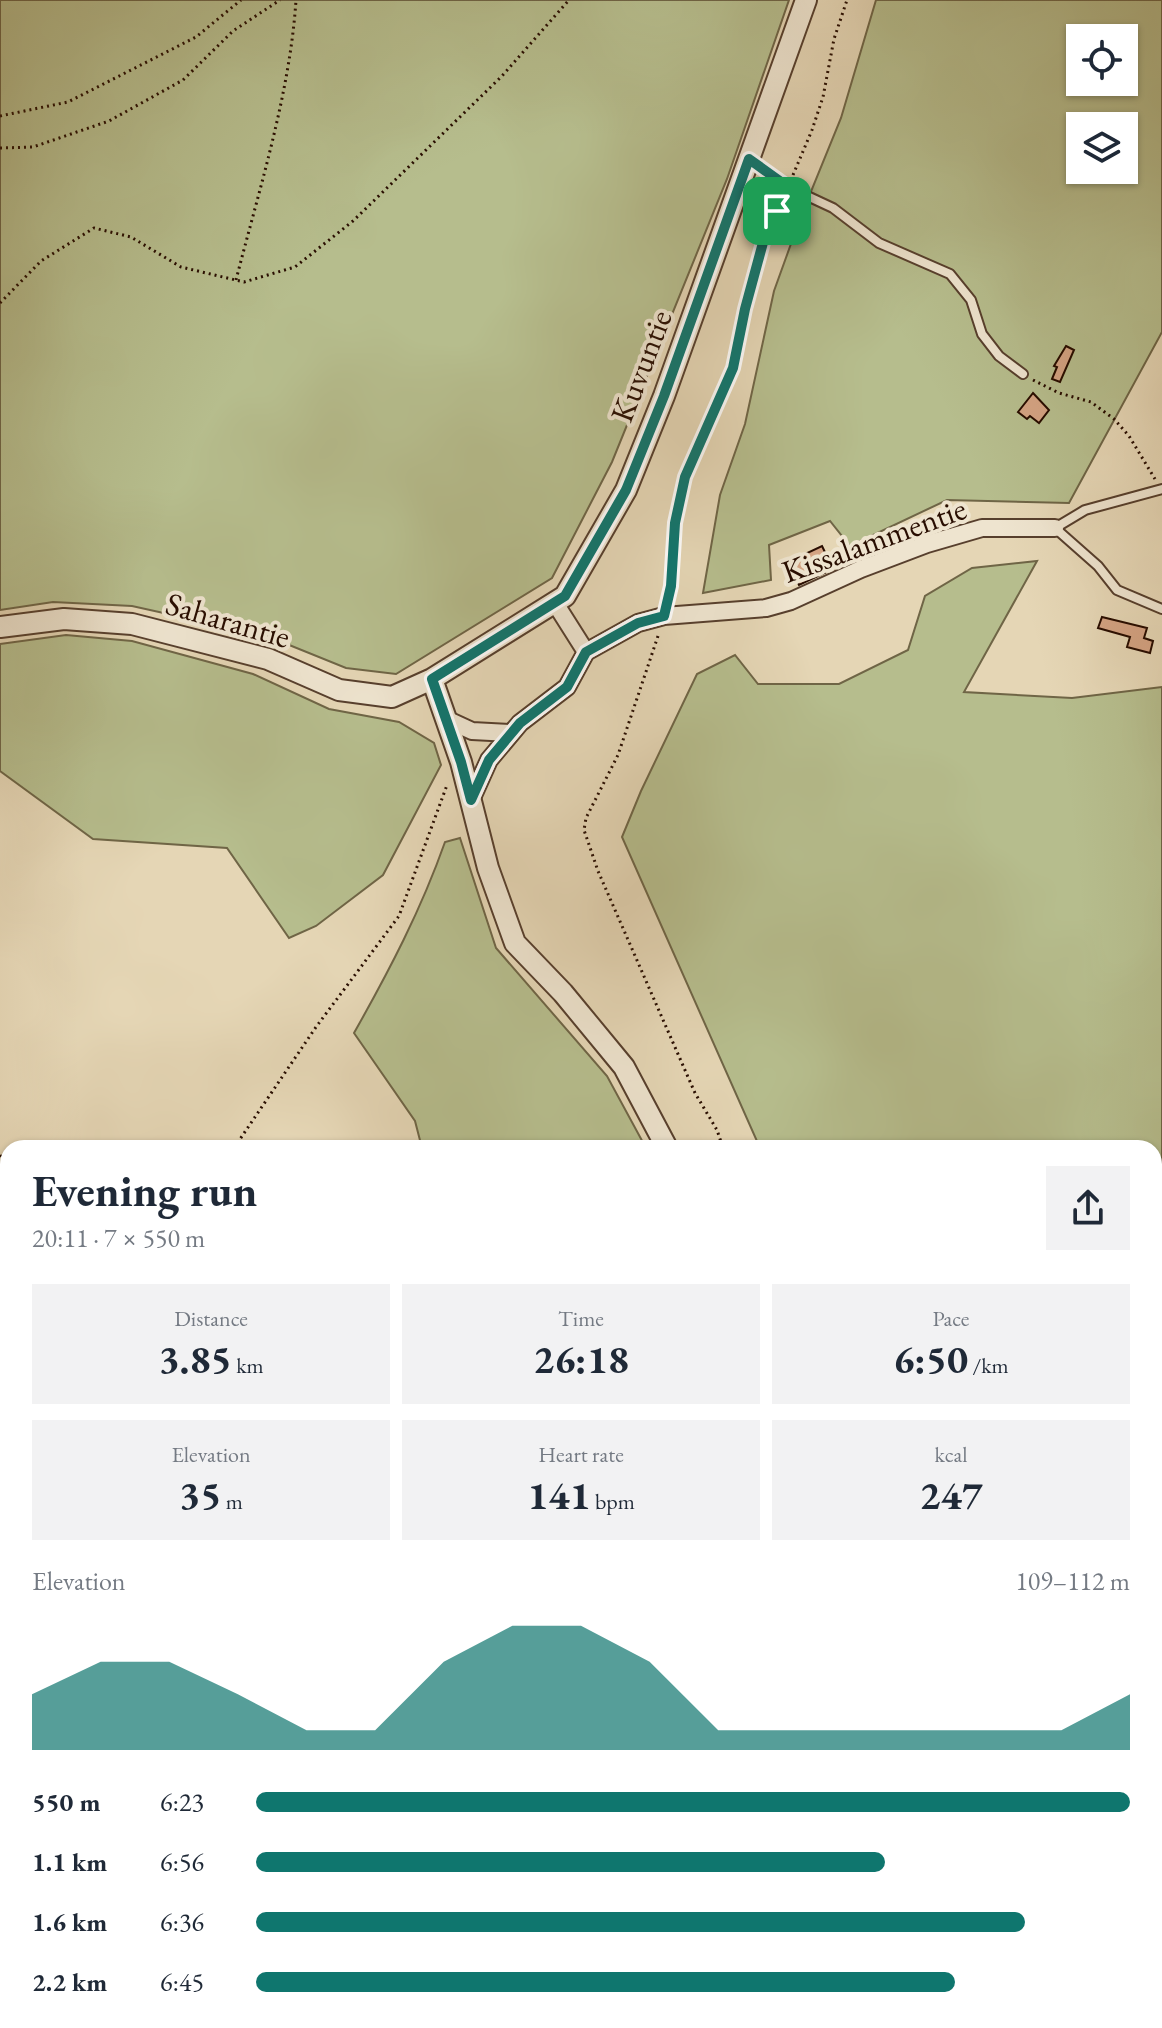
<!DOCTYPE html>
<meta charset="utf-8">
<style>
body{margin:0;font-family:"EB Garamond",serif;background:#f2f2f3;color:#1f2937;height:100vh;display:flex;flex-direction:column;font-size:30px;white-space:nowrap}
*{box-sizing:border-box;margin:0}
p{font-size:26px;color:#747a83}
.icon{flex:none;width:44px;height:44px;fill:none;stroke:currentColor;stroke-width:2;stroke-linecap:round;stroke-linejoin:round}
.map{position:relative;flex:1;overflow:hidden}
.sheet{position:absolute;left:0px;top:1140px;width:1162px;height:888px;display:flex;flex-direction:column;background:#fff;border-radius:24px 24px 0 0;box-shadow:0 2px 6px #0004}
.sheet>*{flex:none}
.tools{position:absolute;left:1066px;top:24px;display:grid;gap:16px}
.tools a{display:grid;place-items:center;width:72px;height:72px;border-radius:0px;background:#fff;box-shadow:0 2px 6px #0004;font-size:40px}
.pin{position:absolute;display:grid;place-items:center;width:68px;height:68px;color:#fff;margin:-34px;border-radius:16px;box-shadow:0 4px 12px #0006}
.round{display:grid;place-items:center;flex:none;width:84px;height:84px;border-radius:0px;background:#f2f2f3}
.summary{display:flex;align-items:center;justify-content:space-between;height:136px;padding:0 32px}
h1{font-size:44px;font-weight:700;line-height:60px}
.metrics{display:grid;grid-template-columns:repeat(3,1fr);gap:12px;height:136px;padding:8px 32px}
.metrics div{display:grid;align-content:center;border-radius:0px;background:#f2f2f3;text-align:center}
.metrics b{font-size:40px;font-weight:700}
.metrics small{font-size:22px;font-weight:400}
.metrics p{font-size:22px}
.chart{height:224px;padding:16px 32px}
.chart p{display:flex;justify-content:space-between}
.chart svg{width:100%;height:144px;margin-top:8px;fill:#0f766e;opacity:.7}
ul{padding:0 32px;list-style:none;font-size:26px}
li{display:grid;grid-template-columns:128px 96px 1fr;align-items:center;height:60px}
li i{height:20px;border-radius:10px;background:#0f766e}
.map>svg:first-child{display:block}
.green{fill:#b6bd8d;stroke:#6f6546;stroke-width:2;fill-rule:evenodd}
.building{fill:#d5a484;stroke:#280d00;stroke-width:2}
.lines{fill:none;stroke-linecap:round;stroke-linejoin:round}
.service-casing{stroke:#573f2d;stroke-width:12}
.minor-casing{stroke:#573f2d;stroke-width:20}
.tertiary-casing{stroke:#573f2d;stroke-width:24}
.path{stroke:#280d00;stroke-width:3;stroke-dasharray:2 4;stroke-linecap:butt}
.service{stroke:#eee4cf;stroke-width:8}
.minor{stroke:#eee4cf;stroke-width:16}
.tertiary{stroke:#eee4cf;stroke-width:20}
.route-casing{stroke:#fff;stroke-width:16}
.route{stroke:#0f766e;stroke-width:10}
.labels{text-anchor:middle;stroke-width:8;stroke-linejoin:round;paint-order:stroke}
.street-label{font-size:32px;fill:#280d00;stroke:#eee4cf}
</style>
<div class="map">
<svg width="1162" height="2028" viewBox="0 0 1162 2028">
<rect width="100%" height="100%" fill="#e5d6b5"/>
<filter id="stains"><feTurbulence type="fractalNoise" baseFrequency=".0025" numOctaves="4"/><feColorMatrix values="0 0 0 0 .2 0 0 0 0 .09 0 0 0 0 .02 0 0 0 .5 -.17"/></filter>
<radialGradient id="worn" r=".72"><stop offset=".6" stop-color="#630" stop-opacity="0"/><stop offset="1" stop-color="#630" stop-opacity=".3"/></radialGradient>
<!-- green -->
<path class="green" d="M0,0H789L727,179L612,462L552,578L396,674L346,668L267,636L132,606L53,602L0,610Z
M876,0H1162V332L1069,503L947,500L850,546L830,521L769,545L771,580L703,593L720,495L745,424L774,291L801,216L841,118ZM1080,38H1124V82H1080ZM1080,126H1124V170H1080Z
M1037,561L964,692L1072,698L1162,687V2028H893L895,2020H1154V1148H760L622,837L641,791L697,674L735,655L758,684H839L908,650L925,596L972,568Z
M66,635L132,641L253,674L329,709L399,722L434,743L441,765L383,875L316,926L289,938L227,848L93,839L0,771V644Z
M460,838L496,948L607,1076L646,1148H422L415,1121L354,1033C389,971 421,910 445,842Z
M34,2020H363V2024L369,2028H31Z
M506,2020H836L835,2028H495Z"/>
<!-- building -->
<path class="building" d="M1066,346L1074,350L1060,382L1052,379L1057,367L1054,366Z
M1033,393L1049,410L1039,423L1030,416L1027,419L1018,412Z
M822,546L833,569L799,585L788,562Z
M1102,617L1147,628L1144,638L1153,641L1150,653L1127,647L1130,637L1098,628Z"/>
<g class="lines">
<defs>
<path id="service" d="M750,160L788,187L833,208L879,243L950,274L971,300L982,334L999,356L1023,374
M1162,489L1085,510L1055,528L1098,566L1117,590L1162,609
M1154,1713L1162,1715
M1034,2020L1039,2028"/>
<path id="minor" d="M555,603L586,652
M586,652L638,623L664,616L766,608L791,601L861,569L927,544L982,528H1055
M446,719L472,731L511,733
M471,800L489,760L520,723L567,687L586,652"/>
<path id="tertiary" d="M0,627L64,619L132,624L268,659L339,690L392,697L432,679L565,596L626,490L664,396L806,0
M432,679L461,762L488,868L515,943L563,993L624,1067L667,1148
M856,2028L857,2020"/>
</defs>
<!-- service casing -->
<use href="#service" class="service-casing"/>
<!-- minor casing -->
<use href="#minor" class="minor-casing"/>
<!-- tertiary casing -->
<use href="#tertiary" class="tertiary-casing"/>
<!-- path -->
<path class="path" d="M0,116L68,102L196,37L241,0
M0,148L33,147L109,121L183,80L233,31L280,0
M793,175L812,130L823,97L834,39L847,0
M236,280C259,190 290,93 296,0
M0,303L41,261L94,228L131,237L181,267L244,282L295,267L353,221L502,76L569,0
M1033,380L1059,393L1091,402L1114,419L1129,436L1155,479
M668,597L675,523L685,477L733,368L745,309L764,239L782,200
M658,636L618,755L586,818L584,830L598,871L695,1093L717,1130L723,1148
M234,1148L316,1027L399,916L447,785
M0,1155L8,1167
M0,1424L8,1438
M0,1525L8,1510
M0,1535L8,1532
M0,1991L8,1989
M911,2028L912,2020"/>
<!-- service -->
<use href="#service" class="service"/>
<!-- minor -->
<use href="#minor" class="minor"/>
<!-- tertiary -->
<use href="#tertiary" class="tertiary"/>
</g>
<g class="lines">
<defs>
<path id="route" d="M749,159L788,187L764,239L745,309L733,368L685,477L675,523L671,586L664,616L638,623L586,652L567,687L520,723L489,760L471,800L461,762L432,679L565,596L626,490L664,396Z"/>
</defs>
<!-- route casing -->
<use href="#route" class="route-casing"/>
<!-- route -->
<use href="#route" class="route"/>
</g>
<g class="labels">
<!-- street labels -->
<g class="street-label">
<text transform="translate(641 366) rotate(-69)" y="11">Kuvuntie</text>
<text transform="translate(874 540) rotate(-20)" y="11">Kissalammentie</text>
<text transform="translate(228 620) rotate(16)" y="11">Saharantie</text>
</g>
</g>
<rect width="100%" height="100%" filter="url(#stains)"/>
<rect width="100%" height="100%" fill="url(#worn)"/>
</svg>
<div class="tools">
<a><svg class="icon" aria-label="locate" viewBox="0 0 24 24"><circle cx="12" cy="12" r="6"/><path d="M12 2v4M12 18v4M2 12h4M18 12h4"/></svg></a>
<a><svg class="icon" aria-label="layers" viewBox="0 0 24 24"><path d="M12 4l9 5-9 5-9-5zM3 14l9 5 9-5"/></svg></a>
</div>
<div class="pin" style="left:777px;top:211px;background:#1e9e55"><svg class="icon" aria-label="arrive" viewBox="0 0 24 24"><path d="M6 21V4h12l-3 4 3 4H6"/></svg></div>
<section class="sheet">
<div class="summary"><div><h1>Evening run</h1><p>20:11 · 7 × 550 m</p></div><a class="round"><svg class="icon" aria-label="share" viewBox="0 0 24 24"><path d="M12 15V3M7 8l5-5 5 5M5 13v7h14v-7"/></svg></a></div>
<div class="metrics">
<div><p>Distance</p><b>3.85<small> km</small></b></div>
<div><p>Time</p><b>26:18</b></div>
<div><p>Pace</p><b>6:50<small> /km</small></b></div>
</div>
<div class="metrics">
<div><p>Elevation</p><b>35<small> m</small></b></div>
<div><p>Heart rate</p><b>141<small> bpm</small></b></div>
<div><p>kcal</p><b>247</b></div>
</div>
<div class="chart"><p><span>Elevation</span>109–112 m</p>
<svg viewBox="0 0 160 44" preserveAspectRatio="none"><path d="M0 44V27L10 17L20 17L30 27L40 38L50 38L60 17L70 6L80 6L90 17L100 38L110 38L120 38L130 38L140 38L150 38L160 27V44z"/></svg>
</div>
<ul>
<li><b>550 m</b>6:23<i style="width:100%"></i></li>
<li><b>1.1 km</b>6:56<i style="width:72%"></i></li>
<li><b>1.6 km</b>6:36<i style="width:88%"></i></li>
<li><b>2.2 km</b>6:45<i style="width:80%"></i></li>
</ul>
</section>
</div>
